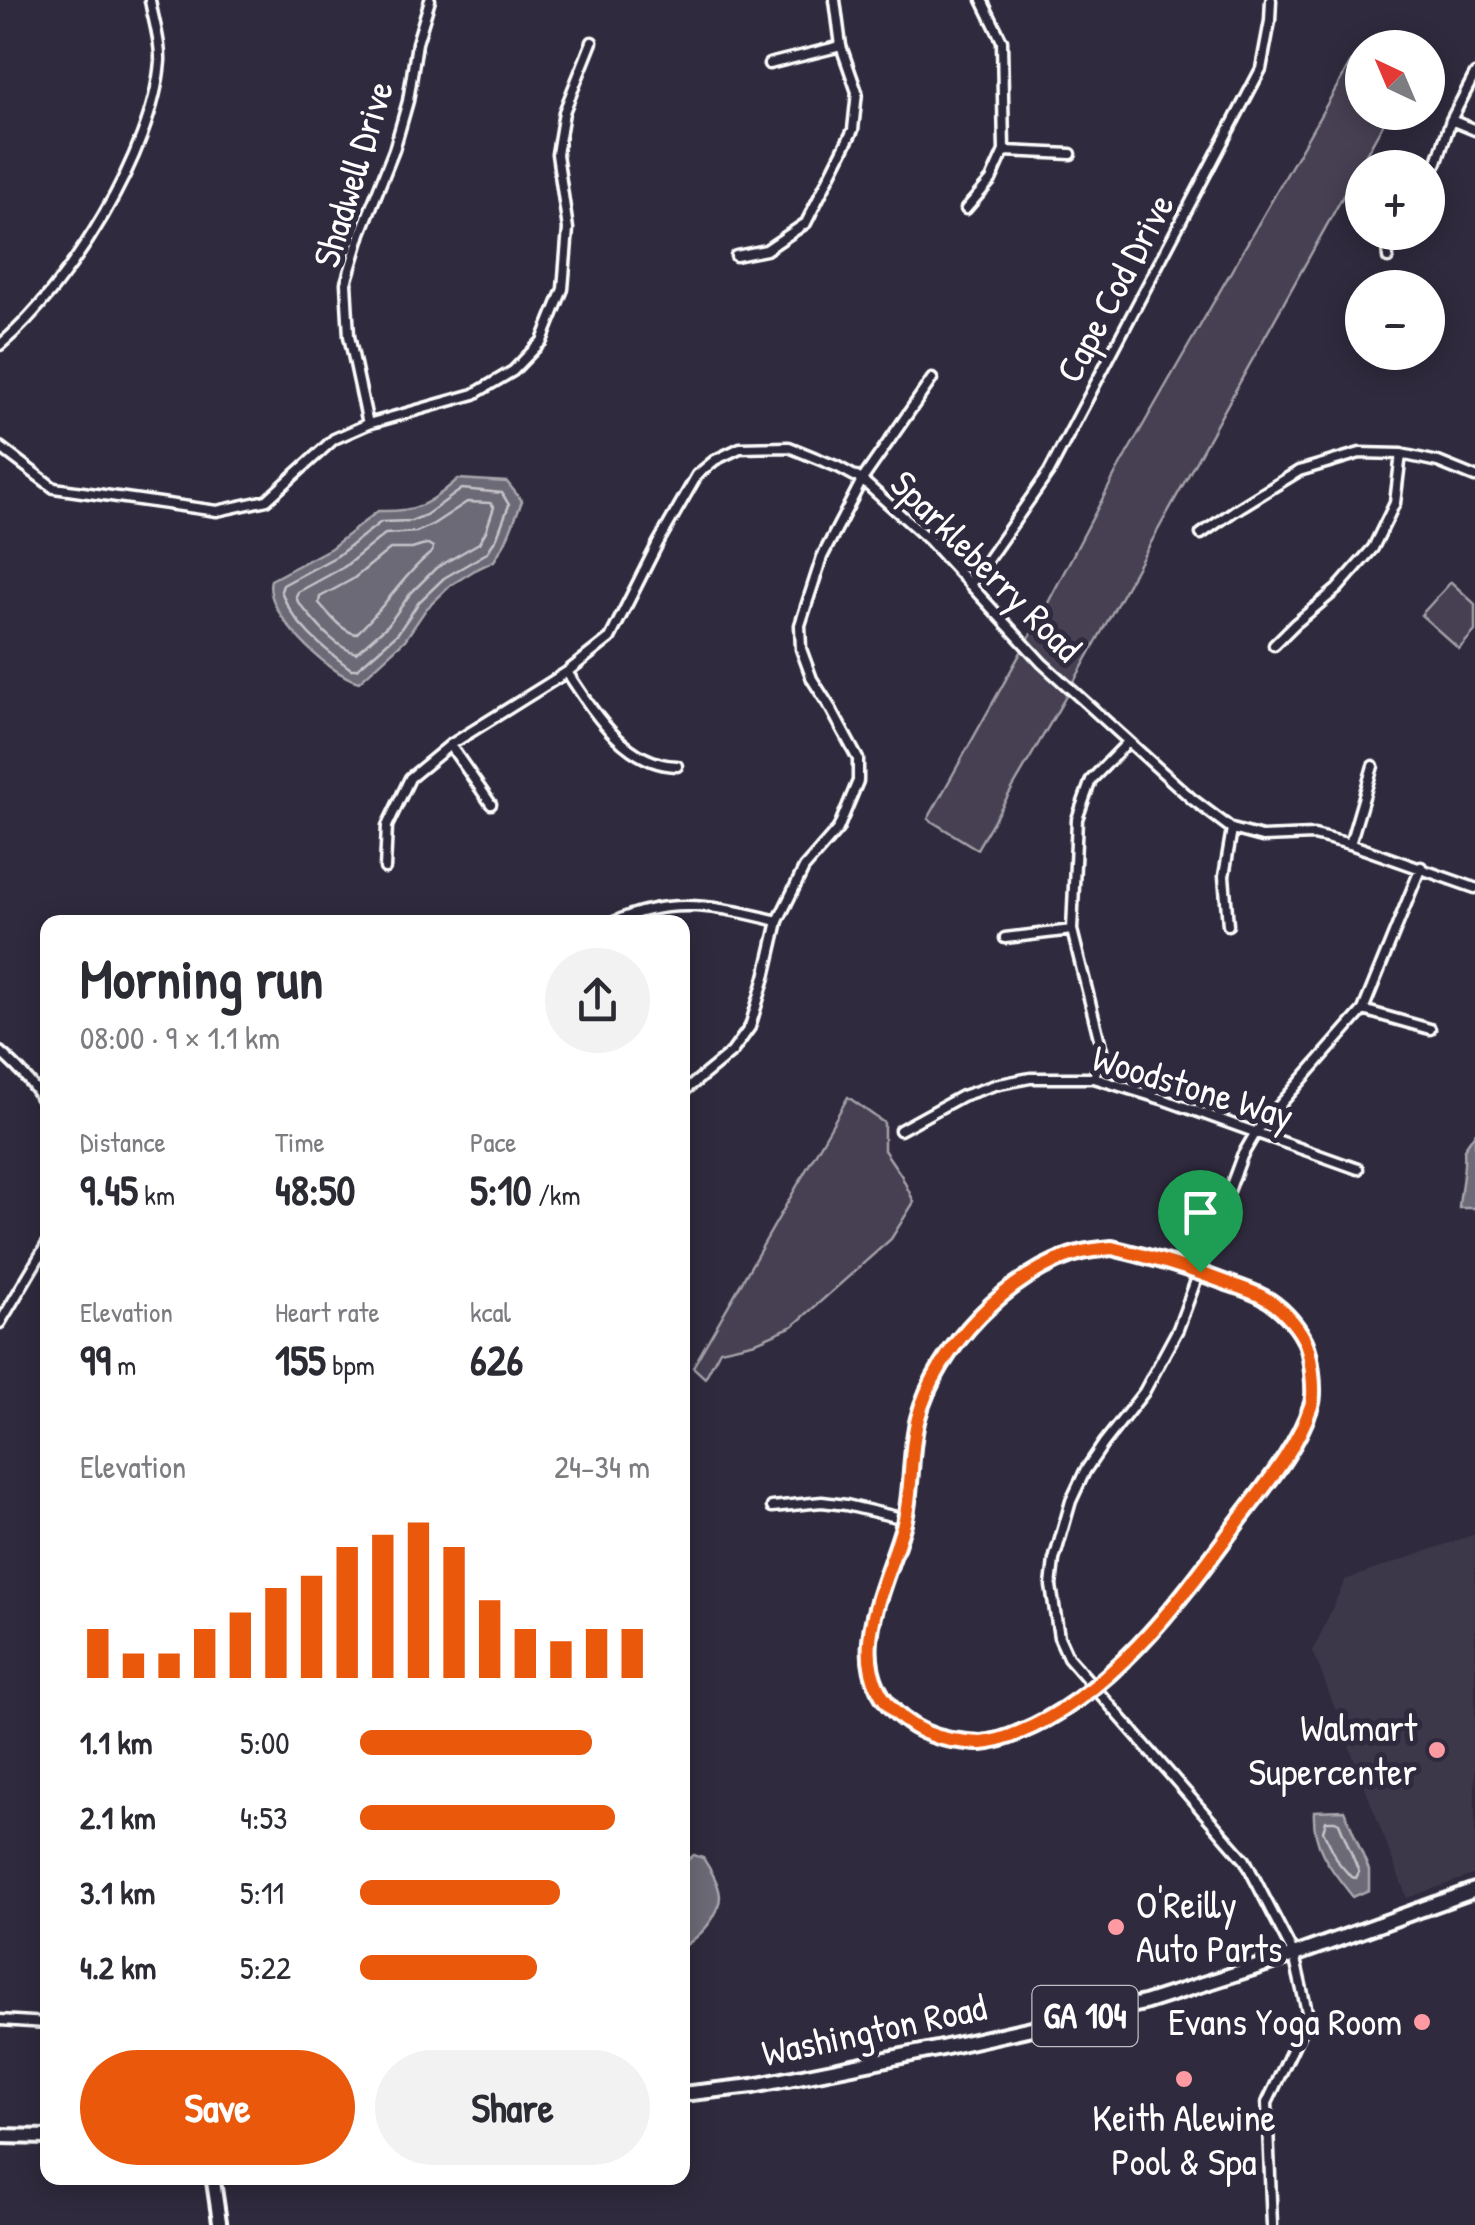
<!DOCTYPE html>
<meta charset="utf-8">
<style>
body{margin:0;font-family:"Patrick Hand",sans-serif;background:#f2f2f3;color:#2b2b33;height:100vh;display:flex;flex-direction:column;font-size:38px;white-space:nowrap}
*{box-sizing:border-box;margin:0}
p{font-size:32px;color:#7c7c81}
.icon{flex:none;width:55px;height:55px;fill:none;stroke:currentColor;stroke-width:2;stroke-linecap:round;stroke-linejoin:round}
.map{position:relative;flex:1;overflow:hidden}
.side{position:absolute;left:40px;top:915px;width:650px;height:1270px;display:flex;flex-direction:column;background:#fff;border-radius:20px;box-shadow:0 5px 25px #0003}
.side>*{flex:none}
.needle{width:65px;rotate:316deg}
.fabs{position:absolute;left:1345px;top:30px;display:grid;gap:20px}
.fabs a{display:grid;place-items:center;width:100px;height:100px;border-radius:50%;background:#fff;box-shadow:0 5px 25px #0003;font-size:50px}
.pin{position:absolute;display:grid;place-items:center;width:85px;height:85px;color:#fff;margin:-102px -42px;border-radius:50% 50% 50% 0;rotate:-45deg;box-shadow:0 0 10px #0007}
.pin .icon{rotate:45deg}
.round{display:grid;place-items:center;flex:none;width:105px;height:105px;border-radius:52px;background:#f2f2f3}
.summary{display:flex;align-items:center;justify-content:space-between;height:170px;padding:0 40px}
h1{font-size:55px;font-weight:700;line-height:75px}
.metrics{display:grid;grid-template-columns:repeat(3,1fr);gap:15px;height:170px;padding:10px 40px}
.metrics div{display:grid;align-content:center}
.metrics b{font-size:42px;font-weight:700}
.metrics small{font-size:28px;font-weight:400}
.metrics p{font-size:28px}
.chart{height:280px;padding:20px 40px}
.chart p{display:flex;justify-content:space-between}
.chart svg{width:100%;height:180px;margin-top:10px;stroke:#ea580c;stroke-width:6}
.cta{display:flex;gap:20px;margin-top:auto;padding:20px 40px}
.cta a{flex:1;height:115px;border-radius:60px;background:#ea580c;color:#fff;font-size:40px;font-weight:700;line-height:115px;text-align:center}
.cta a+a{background:#f2f2f3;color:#2b2b33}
ul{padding:0 40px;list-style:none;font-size:32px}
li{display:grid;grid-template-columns:160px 120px 1fr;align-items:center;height:75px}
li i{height:25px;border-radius:12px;background:#ea580c}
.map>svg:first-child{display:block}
.built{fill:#3c3749}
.green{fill:#464152;stroke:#a2a0a8;stroke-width:2.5}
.water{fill:#6d6a77;stroke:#a7a6ad;stroke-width:2.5}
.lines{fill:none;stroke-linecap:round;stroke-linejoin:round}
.shore{stroke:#c5c3c9;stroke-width:2.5}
.street-casing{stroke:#fff;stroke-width:15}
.secondary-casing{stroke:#fff;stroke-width:19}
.primary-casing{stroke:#fff;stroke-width:20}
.street{stroke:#2f2a3d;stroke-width:8}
.secondary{stroke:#2f2a3d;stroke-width:11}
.primary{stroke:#2f2a3d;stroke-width:12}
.route-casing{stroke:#fff;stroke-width:20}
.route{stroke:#ea580c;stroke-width:12}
.poi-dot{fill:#ff9aa2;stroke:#2f2a3d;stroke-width:4}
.labels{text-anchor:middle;stroke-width:10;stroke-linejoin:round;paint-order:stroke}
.shield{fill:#2f2a3d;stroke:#c1bfc5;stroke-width:2.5}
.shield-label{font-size:35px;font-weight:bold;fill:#fff}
.street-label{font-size:38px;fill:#fff;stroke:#2f2a3d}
.poi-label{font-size:38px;fill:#fff;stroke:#2f2a3d;text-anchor:end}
</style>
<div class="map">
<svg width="1475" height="2225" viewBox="0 0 1475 2225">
<rect width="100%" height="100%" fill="#2f2a3d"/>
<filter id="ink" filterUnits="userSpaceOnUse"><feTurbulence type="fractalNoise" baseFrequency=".01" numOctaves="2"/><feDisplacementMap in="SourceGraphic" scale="20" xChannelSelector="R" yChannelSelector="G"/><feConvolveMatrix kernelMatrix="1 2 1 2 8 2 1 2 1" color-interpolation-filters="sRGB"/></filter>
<g filter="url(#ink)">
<!-- built -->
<path class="built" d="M1475,1534V1874L1407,1898L1313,1651L1345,1580Z"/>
<!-- green -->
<path class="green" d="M1355,55L1362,58V112L1389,113L1061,705L977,849L928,819L1039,620L1118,469Z
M1451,582L1475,604V631L1459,649L1421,615Z
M848,1097L884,1123V1150L901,1175L914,1202L891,1239L793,1326L756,1342L720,1350L705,1378L693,1367Z"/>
<!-- water -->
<path class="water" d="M458,479L507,482L522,501L506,541L494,561L475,570L451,585L426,609L405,640L359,682C330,675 262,612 271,580L331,548L378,511C418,512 428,505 458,479Z
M1475,1133V1208H1459C1460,1188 1466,1169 1464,1149Z
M1344,1810L1369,1870V1890L1353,1897C1331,1869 1312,1848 1314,1811Z
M694,1855L703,1858C710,1869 719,1883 720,1896C720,1917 699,1937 683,1947V1864Z"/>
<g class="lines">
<!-- shore -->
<path class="shore" d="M462,489L502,493L509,505L497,537L487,553L444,578L419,602L398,633L357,669H351C323,648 293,625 281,591L283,585L337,556L381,522L411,521L426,515Z
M467,502L490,503L494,507L486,531L479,543L436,568L410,594L388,625L356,653C333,647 314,620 298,602L296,596L298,592L344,567L385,534L416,532L432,525Z
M428,544L433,547L432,552C402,576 384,609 356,634C341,631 329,614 319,603L320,597L353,579L390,549H412Z
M1326,1821H1335L1339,1823L1359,1872L1356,1878L1351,1877L1339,1863L1323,1831Z"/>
<defs>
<path id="street" d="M769,64L841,46
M1451,120L1475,130
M1004,151L1071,154
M1428,176L1437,162L1451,120L1475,74
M966,209L991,180L1004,151L1002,41L982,0
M736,256L766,250L806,223L853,130L857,92L841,46L835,0
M1388,258L1387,240L1392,232
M0,345C69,287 153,152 160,61C161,42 153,19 150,0
M368,424L349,336L346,283L361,233L394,150L408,101L417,43L430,0
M0,447L54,488L217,511L267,500L334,439L368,424L474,394L513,371L542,341L563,289L568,229L557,154L564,112L592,42
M1201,534L1234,511L1299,471L1360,453L1401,454L1438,462L1475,477
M970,585L1049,472L1261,69L1270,21L1271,0
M1274,645L1295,624L1337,589L1373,548L1395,503L1401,454
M567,672C593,711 625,765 677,766
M450,745L491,804
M1350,844L1373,766
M385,868L387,826L410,778L450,745L567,672L610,638L658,543L697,475L715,460L740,448L789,447L838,467L862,480L929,540L1042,663L1192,799L1232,829L1262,837L1314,835L1350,844L1475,888
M614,922C670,895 721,907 778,921
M1228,925L1224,876L1232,829
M1005,938L1072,930
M1363,1010L1430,1029
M0,1052C20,1069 37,1087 48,1111
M1094,1078L1102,1050L1072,930L1077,819L1091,780L1128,742
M682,1093L732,1052L750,1027L765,977L778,921L804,868L838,829L858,781V759L831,709L812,679L801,649L800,625L822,557L862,480L932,379
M900,1130L962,1096L995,1085L1030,1078H1094L1162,1099L1358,1169
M1111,1248C1151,1257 1189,1268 1227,1283C1239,1287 1252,1291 1262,1297C1279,1305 1295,1323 1304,1339C1311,1351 1316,1394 1311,1406C1296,1451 1262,1489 1234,1527C1177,1604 1067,1754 959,1741C939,1738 919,1732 903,1719C837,1667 886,1587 904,1523C913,1490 909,1452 918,1418C936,1349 1010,1270 1081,1252C1091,1250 1102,1249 1111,1248Z
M0,1323L48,1242
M772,1507L822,1502L846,1505L905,1519
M0,2020L47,2023
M1272,2225L1267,2103L1308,2016L1294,1955L1245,1860L1068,1657L1059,1637L1051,1586L1054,1560L1071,1501L1085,1471L1104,1443L1144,1392L1178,1329L1242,1156L1256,1132L1363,1010L1421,867"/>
<path id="secondary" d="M213,2178L220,2225"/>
<path id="primary" d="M682,2094L753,2086L942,2048L1144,2003L1294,1955L1475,1890
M0,2136L48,2137"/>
</defs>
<!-- street casing -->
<use href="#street" class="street-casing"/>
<!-- secondary casing -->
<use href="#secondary" class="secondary-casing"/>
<!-- primary casing -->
<use href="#primary" class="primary-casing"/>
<!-- street -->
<use href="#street" class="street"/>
<!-- secondary -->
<use href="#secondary" class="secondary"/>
<!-- primary -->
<use href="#primary" class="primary"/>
</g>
</g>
<g class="lines" filter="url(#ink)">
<defs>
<path id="route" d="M1112,1248C1151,1257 1189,1268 1227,1283C1239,1287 1252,1291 1263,1297C1279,1305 1296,1323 1304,1339C1311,1351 1316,1394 1311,1406C1296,1451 1262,1489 1234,1527C1178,1603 1109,1697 1018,1733C1007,1738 993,1742 981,1743C972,1743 961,1741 951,1740C934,1737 917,1730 903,1719C837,1666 886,1588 904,1523C913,1490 909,1452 918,1418C936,1349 1010,1270 1082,1252C1091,1250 1102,1249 1112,1248Z"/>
</defs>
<!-- route casing -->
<use href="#route" class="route-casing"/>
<!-- route -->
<use href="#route" class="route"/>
</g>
<!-- markers -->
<g class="poi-dot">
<circle cx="1437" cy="1750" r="10"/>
<circle cx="1116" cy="1927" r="10"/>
<circle cx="1422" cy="2022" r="10"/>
<circle cx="1184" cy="2079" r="10"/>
</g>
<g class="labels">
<!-- shield labels -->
<rect class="shield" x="1032.5" y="1986" width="105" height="60" rx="8"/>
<g class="shield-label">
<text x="1085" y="2028">GA 104</text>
</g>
<!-- street labels -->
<g class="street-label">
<text transform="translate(353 174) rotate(-73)" y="13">Shadwell Drive</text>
<text transform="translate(1115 288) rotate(-62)" y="13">Cape Cod Drive</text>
<text transform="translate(986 566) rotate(45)" y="13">Sparkleberry Road</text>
<text transform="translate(1193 1087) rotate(17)" y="13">Woodstone Way</text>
<text transform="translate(874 2030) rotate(-12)" y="13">Washington Road</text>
</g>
<!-- poi labels -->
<g class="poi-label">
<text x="1417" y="1741">Walmart<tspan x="1417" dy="44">Supercenter</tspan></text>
<text x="1136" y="1918" text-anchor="start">O'Reilly<tspan x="1136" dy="44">Auto Parts</tspan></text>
<text x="1402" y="2035">Evans Yoga Room</text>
<text x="1184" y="2131" text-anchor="middle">Keith Alewine<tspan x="1184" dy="44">Pool &amp; Spa</tspan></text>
</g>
</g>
</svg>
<div class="fabs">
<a><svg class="needle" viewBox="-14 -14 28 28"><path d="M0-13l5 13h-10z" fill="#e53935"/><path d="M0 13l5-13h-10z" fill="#7c7c81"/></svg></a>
<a>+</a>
<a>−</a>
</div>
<div class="pin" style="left:1200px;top:1272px;background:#1e9e55"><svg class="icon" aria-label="arrive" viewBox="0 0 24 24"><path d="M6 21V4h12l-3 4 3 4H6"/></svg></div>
<section class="side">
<div class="summary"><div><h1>Morning run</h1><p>08:00 · 9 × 1.1 km</p></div><a class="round"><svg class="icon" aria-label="share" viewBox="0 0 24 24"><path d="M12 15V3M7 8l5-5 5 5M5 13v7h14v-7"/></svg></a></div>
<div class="metrics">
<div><p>Distance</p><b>9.45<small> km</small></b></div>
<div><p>Time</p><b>48:50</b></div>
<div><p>Pace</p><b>5:10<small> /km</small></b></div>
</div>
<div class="metrics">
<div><p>Elevation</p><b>99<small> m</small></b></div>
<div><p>Heart rate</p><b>155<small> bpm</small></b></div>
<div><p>kcal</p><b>626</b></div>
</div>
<div class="chart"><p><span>Elevation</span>24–34 m</p>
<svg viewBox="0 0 160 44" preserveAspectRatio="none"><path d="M5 44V32M15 44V38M25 44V38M35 44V32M45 44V28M55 44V22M65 44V19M75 44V12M85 44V9M95 44V6M105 44V12M115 44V25M125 44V32M135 44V35M145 44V32M155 44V32"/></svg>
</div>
<ul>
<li><b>1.1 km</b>5:00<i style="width:80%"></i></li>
<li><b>2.1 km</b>4:53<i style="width:88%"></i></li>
<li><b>3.1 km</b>5:11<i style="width:69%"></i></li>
<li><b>4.2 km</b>5:22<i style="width:61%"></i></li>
</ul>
<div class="cta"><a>Save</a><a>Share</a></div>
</section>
</div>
